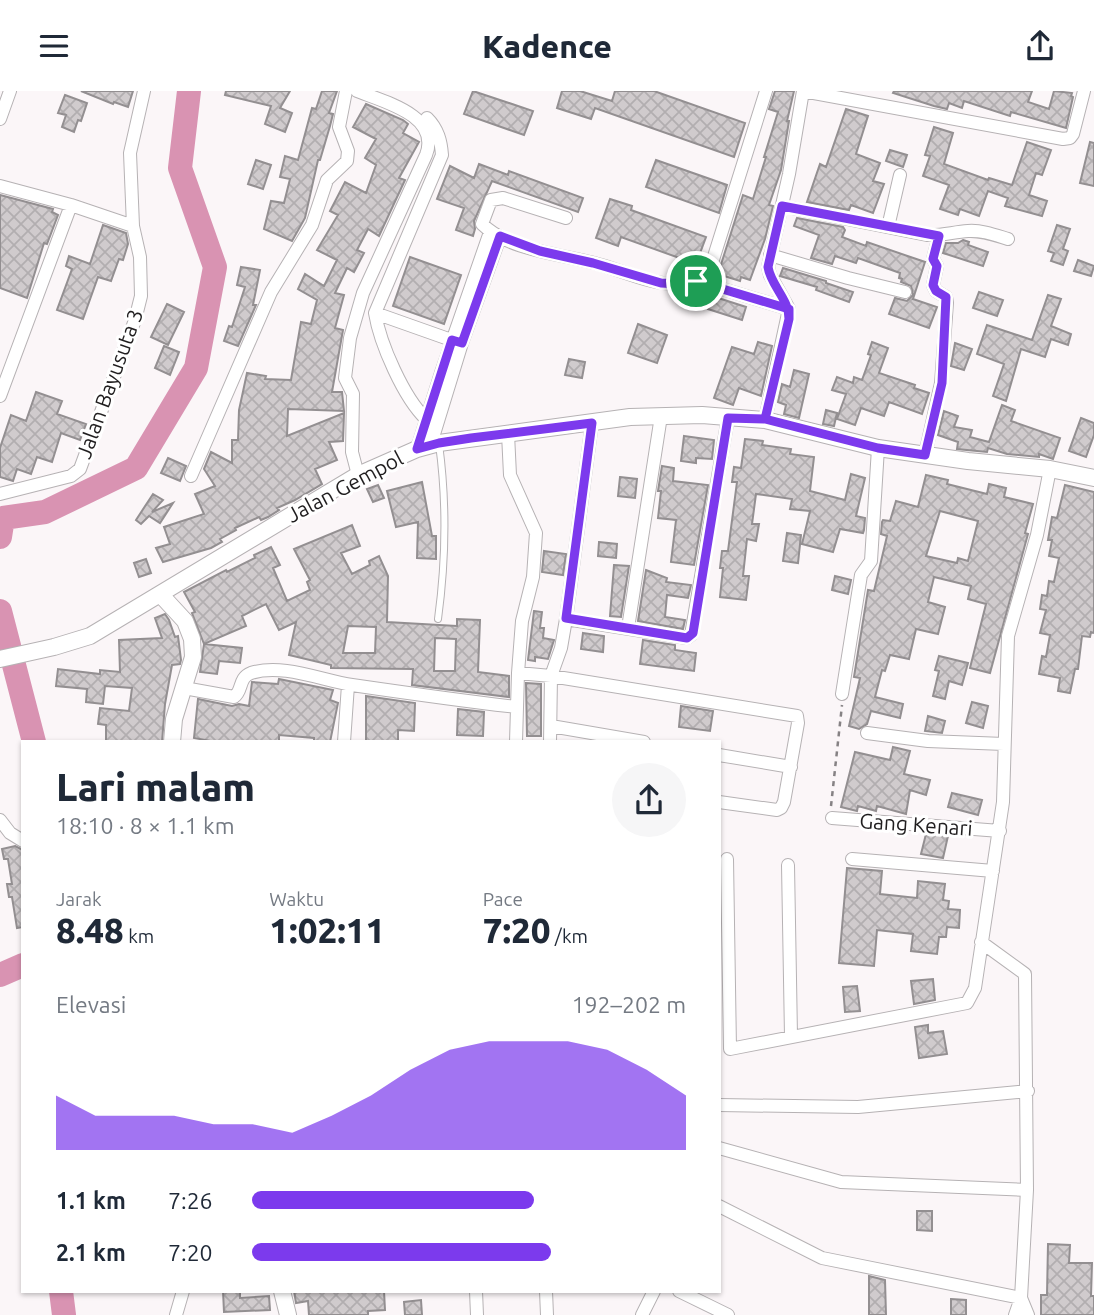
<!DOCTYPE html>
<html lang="id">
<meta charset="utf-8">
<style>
body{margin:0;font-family:Ubuntu,sans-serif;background:#f6f6f7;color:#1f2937;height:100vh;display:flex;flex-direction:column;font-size:26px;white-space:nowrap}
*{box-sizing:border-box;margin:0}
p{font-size:23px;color:#747a83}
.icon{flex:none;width:38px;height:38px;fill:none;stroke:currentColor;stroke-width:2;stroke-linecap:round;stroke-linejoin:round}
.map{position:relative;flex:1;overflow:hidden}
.side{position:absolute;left:21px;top:649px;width:700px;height:553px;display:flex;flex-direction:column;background:#fff;border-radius:0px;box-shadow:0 2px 5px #0004}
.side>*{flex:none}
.pin{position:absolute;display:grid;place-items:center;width:60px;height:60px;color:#fff;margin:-30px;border:4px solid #fff;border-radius:50%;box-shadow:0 2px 7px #0007}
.round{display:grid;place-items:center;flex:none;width:74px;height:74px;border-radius:37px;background:#f6f6f7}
.head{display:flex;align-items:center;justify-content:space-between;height:119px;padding:0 35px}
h1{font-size:38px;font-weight:800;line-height:52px}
.stats{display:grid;grid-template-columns:repeat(3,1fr);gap:10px;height:119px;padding:7px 35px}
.stats div{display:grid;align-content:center}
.stats b{font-size:35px;font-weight:800}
.stats small{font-size:19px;font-weight:400}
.stats p{font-size:19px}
.chart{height:196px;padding:14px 35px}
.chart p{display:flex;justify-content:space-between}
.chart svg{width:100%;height:126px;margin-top:7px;fill:#7c3aed;opacity:.7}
ul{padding:0 35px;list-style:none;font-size:23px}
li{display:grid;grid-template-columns:112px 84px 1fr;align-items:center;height:52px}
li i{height:18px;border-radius:9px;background:#7c3aed}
header{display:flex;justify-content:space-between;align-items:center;height:91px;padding:0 35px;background:#fff;font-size:32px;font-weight:800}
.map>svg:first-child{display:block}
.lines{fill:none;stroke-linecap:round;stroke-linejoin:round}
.river{stroke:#d993b2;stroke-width:24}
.building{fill:url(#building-cross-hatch);stroke:#938f91;stroke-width:2;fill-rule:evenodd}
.lane-casing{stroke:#b6b2b4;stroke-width:8}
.street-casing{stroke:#b6b2b4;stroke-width:14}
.secondary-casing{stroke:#b6b2b4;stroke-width:18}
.path{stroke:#868284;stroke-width:2.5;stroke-dasharray:5 5;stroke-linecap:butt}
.lane{stroke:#fff;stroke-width:6}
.street{stroke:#fff;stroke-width:12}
.secondary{stroke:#fff;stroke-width:16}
.route-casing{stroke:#fff;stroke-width:14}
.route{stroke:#7c3aed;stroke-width:9}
.labels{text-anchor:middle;stroke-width:6;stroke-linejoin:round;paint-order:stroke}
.street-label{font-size:21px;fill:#201e1f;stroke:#fff}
</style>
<header><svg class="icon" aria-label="menu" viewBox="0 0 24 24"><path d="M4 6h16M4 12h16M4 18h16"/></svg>Kadence<svg class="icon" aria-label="share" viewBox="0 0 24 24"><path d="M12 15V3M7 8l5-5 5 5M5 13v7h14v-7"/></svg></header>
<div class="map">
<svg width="1094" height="1224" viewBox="0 0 1094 1224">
<defs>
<pattern id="building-cross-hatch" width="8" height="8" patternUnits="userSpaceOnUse" patternTransform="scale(1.75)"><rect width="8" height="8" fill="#d0cbcd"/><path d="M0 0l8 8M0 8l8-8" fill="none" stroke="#b2aeb0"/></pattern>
</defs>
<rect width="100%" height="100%" fill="#fbf6f8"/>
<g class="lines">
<!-- river -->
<path class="river" d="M0,446L3,427L45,421L136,377L196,277L215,176L180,77L189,0
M0,520L34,651
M0,884L23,874
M61,1200L64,1224"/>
</g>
<!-- building -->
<path class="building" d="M81,0H133L128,16L114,11L113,13Z
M226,0H290L280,17L292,22L285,41L265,33L271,15L225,4Z
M322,0H337L329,22L333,23L330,35L320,69H318L305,127L292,150L264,138L271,110L284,112L290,88L280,86L285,65L298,69L312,17L316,18Z
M473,0L533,20L524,44L464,23Z
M562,0H580L612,10L615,0H654L745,32L734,66L595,17L591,28L557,17Z
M775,0H794L787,30H789L781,79L769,114L773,115L765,148L750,189L741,186L740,190L718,183L743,104L753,108L766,66H764L778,21L769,18Z
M894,0H1032L1028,11L1049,18L1054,0L1072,2L1071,5L1073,6L1066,37L1011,21L1010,25L964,10L962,17L949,12L947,18L934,15L893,2Z
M65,4L87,12L81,30L78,29L74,41L62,36L66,24L58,22Z
M366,13L403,29L408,33L403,42L419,51L399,87L405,89L379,145L368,138L357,159L364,162L354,181L347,177L335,202L344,204L335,237L343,239L332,301H342L344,320L288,318L287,345L344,322L343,350L329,351L337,369L315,378L322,393L295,409L277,417L279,419L268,426L261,429L259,426L235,437L236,439L220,448L222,451L211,457L163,471L156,457L170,453L164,436L204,423L195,403L215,395L204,378L211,361L232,372V349H238L239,319L247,282L266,285L265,288L291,289L301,231L311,233L317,209L298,198L305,183L324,195L337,169L317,159L338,124L330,120L345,91L366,102L376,74L365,67L376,48L353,36Z
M846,18L868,25L856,63L880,72L873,90L884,93L873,122L851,114L849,119L807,111L820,73L826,76Z
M934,36L953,42L944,73L988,89L989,87L1012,94L1027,51L1051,59L1042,84L1036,82L1029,104L1047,110L1042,125L1005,115L1008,107L988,100L979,125L960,118L958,124L940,118L949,94L923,85L930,65L925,64Z
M1090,51L1094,52V95L1080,92Z
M890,59L907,64L903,76L886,70Z
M256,69L271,74L263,98L248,93Z
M656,69L727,94L719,122L646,96Z
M479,73L508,84L509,80L583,107L578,121L492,90L474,130L475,138L473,145L456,139L464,117L437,108L450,75L474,87Z
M0,104L53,118L52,121L58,124L47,153L44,152L27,207L0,197Z
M610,108L632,115L631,119L706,146L696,173L621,146L618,155L596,147Z
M797,127L843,136L845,139L842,146L866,155L867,151L925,171L913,208L937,216L929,237L889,223L895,207L907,210L913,204L911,195L901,191L902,188L899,187L900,182L858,167L856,172L835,165L832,173L811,167L819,144L794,135Z
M103,134L126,142L128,153L123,169L119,168L111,190L98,186L83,228L57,219L72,178L66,175L69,165L90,173Z
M1057,134L1070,138L1063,158L1068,160L1063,174L1051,170L1054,162L1048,160Z
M963,149L969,151L968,154L988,161L983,175L943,162L946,152H958Z
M410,166L461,184L444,233L393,215Z
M1078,169L1094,175L1091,185L1074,180Z
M241,176L260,179L253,214H256L238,255L224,250L229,235L232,236L245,196L237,194Z
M783,177L826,190V192L853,201L849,211L816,199L817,196L780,185Z
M979,201L1003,209L997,225L973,217Z
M1048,204L1061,208L1051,235L1071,243L1068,254L1051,248L1045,266L1021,258L1006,310L993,305L1004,273L977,263L987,234L1032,249Z
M712,205L746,216L742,229L708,218Z
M167,213L184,221L168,254L151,246Z
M638,233L667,244L657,272L628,262Z
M758,251L772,255L761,305L739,297L733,314L714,307L732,256L754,263Z
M872,251L888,257L879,282L915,294L914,297L929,302L922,323L889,311L884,325L861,317L855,334L837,328L846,303L832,299L837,286L853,292L854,286L862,289L871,264L868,263Z
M955,252L972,258L964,279L951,275Z
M164,255L179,261L170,284L155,277Z
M569,268L585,271L582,287L565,284Z
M794,279L809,283L799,327L784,323L786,314L778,311L782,293L790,296Z
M36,301L62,310L57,323L86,333L80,349L61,342L52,371L37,366L31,383L17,378L13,390L0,386V357L11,324L26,330Z
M1002,314L1015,319L1011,330L1060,347L1053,368L1039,363V366L1007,363L988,357L987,361L957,358L958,351L938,344L944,320L958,325L954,336L972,339L970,346L989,351Z
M826,319L837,322L834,335L823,333Z
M1081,327L1094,332V344L1086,366L1069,360Z
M684,345L714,349L712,368L696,367V372L681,370Z
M745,348L763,350L762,354L791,358L790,363L814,366L810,400L845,409L851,383L865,387L856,425L865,427L864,439L863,442L840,438L833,461L802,453L810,420L790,418L792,408L756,403L752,433H759L756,450L747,448L743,485H749L746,509L720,506L723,477H720L722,460H728L737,391H732L734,376L741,377Z
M168,367L186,375L180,390L161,382Z
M662,375L674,377L673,390L708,394L694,474L671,471L676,429L658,427L661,400H658Z
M926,384L948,389L947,393L987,403L989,393L1006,397L1004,406L1033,413L1025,442L1028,443L990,582L970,577L986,513L968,508L971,495L934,486L928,511L945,516L938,543L916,538L909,568L890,564L885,580L882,579L875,606L903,613L900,627L871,620L867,633L859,638L849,635L860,587L854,586L868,499L874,500L887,445L881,443L882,431L883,429L890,430L896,410L918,416ZM940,420L978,430L968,470L958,467L957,472L926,465Z
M620,386L637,388L635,407L618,405Z
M422,391L432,445H436V468L417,467L418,431L396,436L387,400Z
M378,394L384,407L373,411L367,398Z
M1065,394L1094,401V542L1091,541L1090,546L1082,545L1078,578H1075L1070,602L1058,600L1060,587L1039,583L1042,565L1046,566L1050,544L1040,542L1046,519L1040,518L1042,504L1047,505L1049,490L1054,491L1059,467L1049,465L1052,449H1048L1052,426L1057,427Z
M153,403L163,409L152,421L173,412L160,432L149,425L141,433L136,429Z
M352,434L360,455L341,462L352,483L370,474L369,470L379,465L388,485L387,531L457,535V528L480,529L478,581L509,585V606L412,594L413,578L331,577V574L289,564L296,531L279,539L266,513L242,525L246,535L204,553L192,522L195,521L184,501L226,479L227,481L255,467L254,464L271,456L280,474L273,477L287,510L310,499L307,491L310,489L294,458ZM348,535L376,536L375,562H343ZM435,547L456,548L455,580H434Z
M787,442L801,444L798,472L783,470Z
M599,451L617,453L616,467L598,465Z
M544,460L566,463L563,484L542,481Z
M146,468L151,482L139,486L134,472Z
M614,474L629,475L621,526L610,525Z
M646,479L667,487L666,491L691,494L688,507L667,504L665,526L685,529L683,538L638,530Z
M835,485L851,489L848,503L832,499Z
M534,520L542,521L540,537H544L543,547L554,549L548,568L535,566V570L528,569Z
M165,523L169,529L175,546L178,545L181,569L180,573L172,574L165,613L162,651H106V634L98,633L100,617L129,620L132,597L105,595L103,613L86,611L87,598L56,595L58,578L100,583V579L120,581L119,549L162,547L155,527Z
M583,542L604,545L603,561L581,558Z
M643,549L675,554V559L696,562L694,580L640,573Z
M204,553L242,557L240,572L219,570L217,583L200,581Z
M939,565L968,572L962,594L949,590L945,608L933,605L939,580L935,579Z
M279,588L333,599L330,609L338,612L330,651H314V647L279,644V651H216L194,647L198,608L232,615L239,613L249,615L252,591L278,593Z
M526,592L541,593V645H527Z
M366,605L415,612L414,640L398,639V651H366Z
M972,611L988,615L983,637L966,632Z
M681,615L713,620L710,640L679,636Z
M458,618L484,621L483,645L457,644Z
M928,625L945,630L942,642L925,640Z
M893,656L910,660L904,683L930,689L926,704L910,699L906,723L877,715L876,720L858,715L857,720L841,716L855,661L890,669Z
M952,702L982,709L978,724L948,716Z
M926,743L948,745L943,767L921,763Z
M15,755L23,759V836L17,837L12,806H9L7,793H12L8,768H4L2,758Z
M847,777L882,780L880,803L917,807L918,790L945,793L943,809L949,810L948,818L960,819L959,837L947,836L946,846H939L937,863L911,860L913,843L877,839L874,875L839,872Z
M933,888L935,909L914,913L911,890Z
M857,895L860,920L845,921L843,896Z
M928,934V942L943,940L947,963L919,967L915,936Z
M917,1120H932V1140L917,1139Z
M1048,1153L1070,1154L1069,1172H1092L1091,1205H1094V1224H1041V1204H1047Z
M869,1185L885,1189L886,1224H869Z
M223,1200H240V1207L269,1205L270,1219L224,1221Z
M294,1200H384L385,1219L368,1220V1224H309L308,1210L296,1212Z
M951,1208L966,1209V1224H951Z
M421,1209L422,1224H405L404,1211Z"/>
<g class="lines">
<defs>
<path id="lane" d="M438,528C446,469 447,412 439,353"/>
<path id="street" d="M357,0C385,11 441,25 426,64L363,202L350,247L345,287L353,303L352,361L358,384
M803,0L1063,48L1070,47L1073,43L1084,0
M0,28L10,0
M0,95L71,114L133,135
M782,115L927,144C941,145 953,141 968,140C982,139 995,144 1008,148
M566,127L503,107L491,109L482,133C508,159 560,163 594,172C622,179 650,194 679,193C694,192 701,186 711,175L766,0
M888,136L900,84
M770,164L848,187L905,201
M696,190L789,218
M375,222L457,251
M0,305L71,114
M426,328C404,307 380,253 375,222L442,64C441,50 438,38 427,27
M765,329L789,218L770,184L768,176L789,83L803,0
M508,343L510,384L536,442L533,486L522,530L518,582L516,651
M431,353L462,252L500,146
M417,358L441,282L490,141
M925,364L941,292L947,212L946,206L936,200L933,194L937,175L933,168L939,145
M191,385L271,201L312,134L327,89L347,70L348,60L339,36L346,0
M0,403L71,385L80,378L135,229L141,205L140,166L133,135L130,62L144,0
M566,528L687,547L691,544L728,327
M628,537L661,325
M518,582L551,585L797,625L798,632L784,711L781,717L777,719L719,711
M184,597L234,606C243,600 238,587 251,582C282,572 321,589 352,594C407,602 462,610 517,616
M842,603L861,484L871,470L878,357
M551,635L644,651
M867,642L928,650L1004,653
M344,651L348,594
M550,651L551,585L561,557L566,528L592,332
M719,664L791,676
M832,727L1000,740
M0,729L10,742L23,750
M727,768L730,958L967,912L975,897L1003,711L1008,545L1037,444L1050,378
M852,768L993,780
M788,774L791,945
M981,851L1025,883L1027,1099L1021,1207L1028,1224
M719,1014L858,1016L1028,1000
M719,1057L841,1091L1027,1099
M719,1115L822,1167L1021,1207L1015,1224
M476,1200L477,1224
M546,1200L547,1224
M679,1200L728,1224
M176,1224L183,1200
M642,1224L654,1200"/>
<path id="secondary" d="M161,504L185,530L192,548L193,566L174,628L172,651
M0,568L54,556L90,545L358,384L417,358L439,352L630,326L702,324L765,329L878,357L968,370L1050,378L1094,387
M282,1200L288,1224"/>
</defs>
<!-- lane casing -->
<use href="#lane" class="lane-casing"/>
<!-- street casing -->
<use href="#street" class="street-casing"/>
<!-- secondary casing -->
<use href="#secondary" class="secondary-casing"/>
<!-- path -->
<path class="path" d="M831,715L842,614"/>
<!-- lane -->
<use href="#lane" class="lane"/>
<!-- street -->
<use href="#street" class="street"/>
<!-- secondary -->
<use href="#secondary" class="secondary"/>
</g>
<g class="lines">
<defs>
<path id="route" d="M696,190L680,193L661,192L593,172L540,160L500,145L462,252L452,249L417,358L439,352L471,347L592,332L566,527L687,547L693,542L728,327L765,328L789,228C789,208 771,195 768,176L782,115L939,145L933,168L937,175L933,194L936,200L946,206L942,292L925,364L878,357L765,328L789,228V218L696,190"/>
</defs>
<!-- route casing -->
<use href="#route" class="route-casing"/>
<!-- route -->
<use href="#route" class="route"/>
</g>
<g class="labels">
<!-- street labels -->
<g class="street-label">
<text transform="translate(110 293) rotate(-70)" y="7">Jalan Bayusuta 3</text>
<text transform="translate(345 396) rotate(-28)" y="7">Jalan Gempol</text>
<text transform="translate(916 734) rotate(4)" y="7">Gang Kenari</text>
</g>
</g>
</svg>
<div class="pin" style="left:696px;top:190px;background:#1e9e55"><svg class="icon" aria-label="arrive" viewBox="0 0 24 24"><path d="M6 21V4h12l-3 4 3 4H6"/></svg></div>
<section class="side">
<div class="head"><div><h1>Lari malam</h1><p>18:10 · 8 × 1.1 km</p></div><a class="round"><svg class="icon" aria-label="share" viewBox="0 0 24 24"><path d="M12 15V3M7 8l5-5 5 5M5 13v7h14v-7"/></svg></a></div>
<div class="stats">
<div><p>Jarak</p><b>8.48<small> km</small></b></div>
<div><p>Waktu</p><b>1:02:11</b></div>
<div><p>Pace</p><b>7:20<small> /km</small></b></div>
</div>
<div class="chart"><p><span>Elevasi</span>192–202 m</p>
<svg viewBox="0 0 160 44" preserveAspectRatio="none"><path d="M0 44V25L10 32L20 32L30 32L40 35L50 35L60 38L70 32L80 25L90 16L100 9L110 6L120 6L130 6L140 9L150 16L160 25V44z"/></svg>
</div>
<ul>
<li><b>1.1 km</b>7:26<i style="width:65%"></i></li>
<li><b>2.1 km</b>7:20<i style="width:69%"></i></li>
</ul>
</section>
</div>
